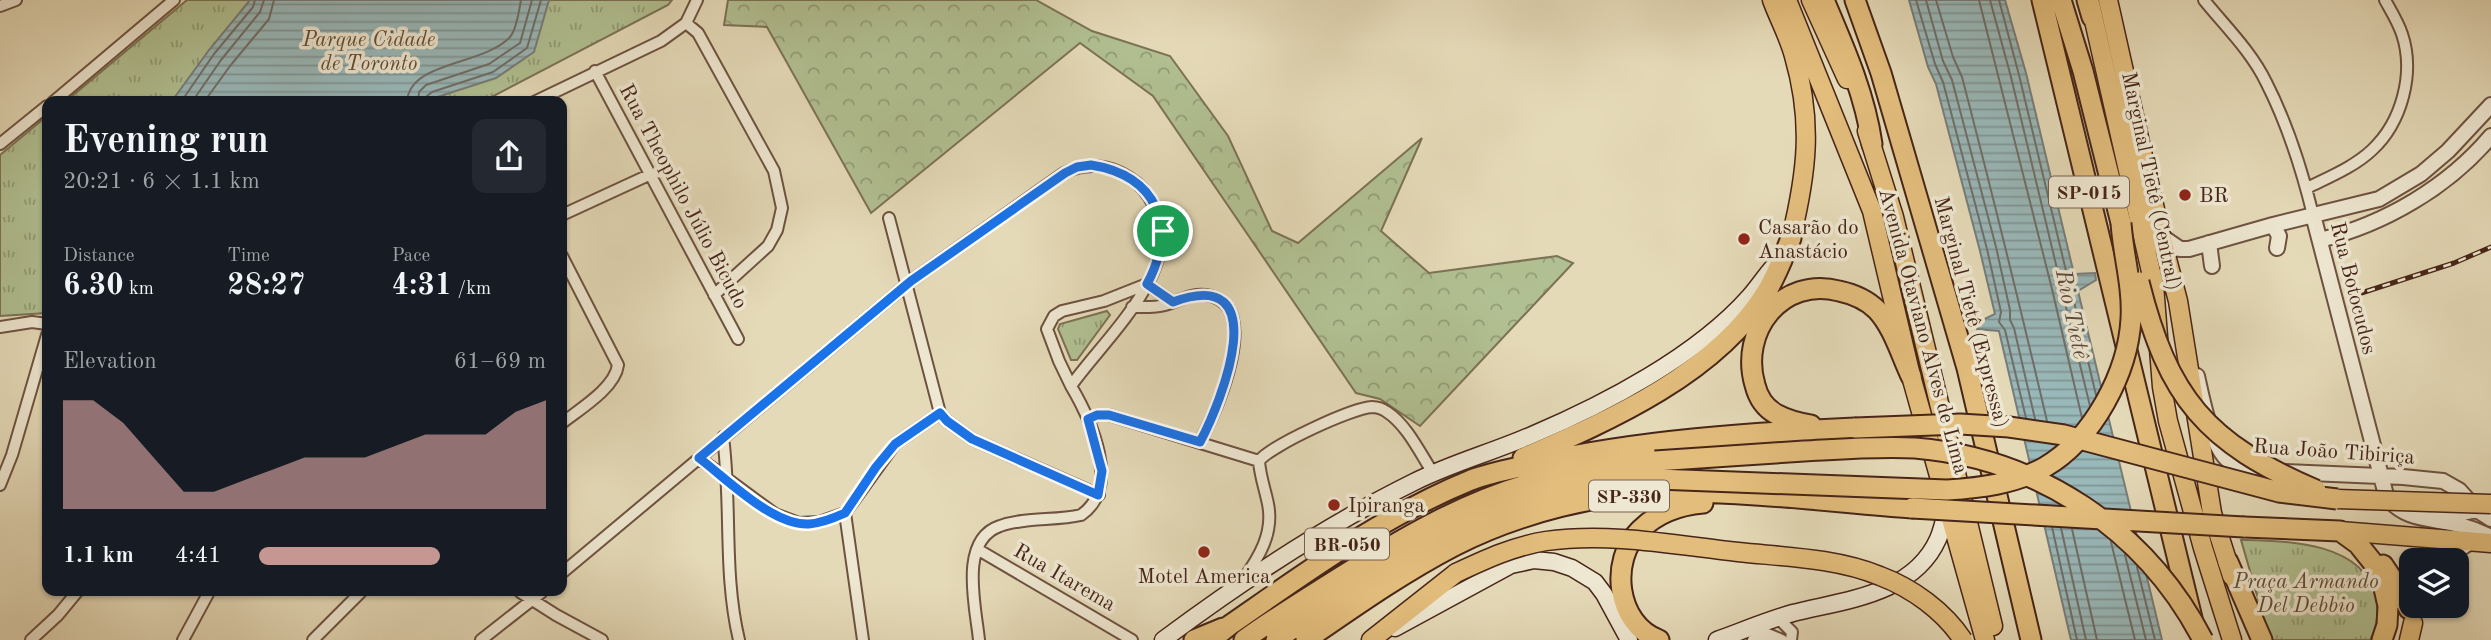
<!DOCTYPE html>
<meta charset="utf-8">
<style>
body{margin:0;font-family:"Old Standard TT",serif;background:#242831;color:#f1f3f6;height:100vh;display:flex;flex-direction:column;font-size:26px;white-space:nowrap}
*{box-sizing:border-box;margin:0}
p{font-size:23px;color:#9ea1a6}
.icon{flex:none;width:38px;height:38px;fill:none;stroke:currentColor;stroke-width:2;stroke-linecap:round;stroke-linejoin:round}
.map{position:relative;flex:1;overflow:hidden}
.drawer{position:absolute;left:42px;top:96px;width:525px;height:500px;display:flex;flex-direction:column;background:#171b24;border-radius:14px;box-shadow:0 2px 5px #0004}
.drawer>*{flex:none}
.buttons{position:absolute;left:2399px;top:548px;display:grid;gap:14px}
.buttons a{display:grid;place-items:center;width:70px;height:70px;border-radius:14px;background:#171b24;box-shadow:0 2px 5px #0004;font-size:35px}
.pin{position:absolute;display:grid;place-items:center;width:60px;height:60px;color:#fff;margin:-30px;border:4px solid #fff;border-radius:50%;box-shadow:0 2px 7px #0007}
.round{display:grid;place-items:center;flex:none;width:74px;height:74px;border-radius:14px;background:#242831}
.overview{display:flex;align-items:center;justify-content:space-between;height:119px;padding:0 21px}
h1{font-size:38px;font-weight:600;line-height:52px}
.metrics{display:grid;grid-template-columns:repeat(3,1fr);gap:10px;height:119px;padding:7px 21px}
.metrics div{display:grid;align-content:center}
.metrics b{font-size:30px;font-weight:600}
.metrics small{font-size:19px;font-weight:400}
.metrics p{font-size:19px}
.chart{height:196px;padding:14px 21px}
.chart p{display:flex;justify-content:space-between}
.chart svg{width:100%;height:126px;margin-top:7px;fill:#c59692;opacity:.7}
ul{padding:0 21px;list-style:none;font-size:23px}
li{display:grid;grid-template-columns:112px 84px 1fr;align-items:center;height:52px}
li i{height:18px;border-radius:9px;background:#c59692}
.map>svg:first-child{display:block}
.grass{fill:url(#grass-tufts);stroke:#7c7255;stroke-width:2}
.forest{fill:url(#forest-crowns);stroke:#7c7255;stroke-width:2}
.water{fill:url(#water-rules);stroke:#787d79;stroke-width:2}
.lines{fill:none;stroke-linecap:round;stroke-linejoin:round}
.shore{stroke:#706e68;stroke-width:2}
.minor-casing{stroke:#6e5240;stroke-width:14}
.tertiary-casing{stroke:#6e5240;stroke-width:18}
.secondary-casing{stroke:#472518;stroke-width:19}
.primary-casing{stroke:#472518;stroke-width:21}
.trunk-casing{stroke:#472518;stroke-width:21}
.motorway-casing{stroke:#472518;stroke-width:23}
.minor{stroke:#eee7d1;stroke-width:10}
.tertiary{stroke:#eee7d1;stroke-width:14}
.secondary{stroke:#eee7d1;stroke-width:16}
.primary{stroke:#e2bd7c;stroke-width:18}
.trunk{stroke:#e2bd7c;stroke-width:18}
.motorway{stroke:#e2bd7c;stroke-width:19}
.rail-casing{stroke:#472518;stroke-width:5}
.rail{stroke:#eee7d1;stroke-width:2.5;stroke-dasharray:8;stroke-linecap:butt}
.primary-bridge-casing{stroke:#472518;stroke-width:21;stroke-linecap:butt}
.trunk-bridge-casing{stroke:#472518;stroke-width:21;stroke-linecap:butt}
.motorway-bridge-casing{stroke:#472518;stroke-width:23;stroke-linecap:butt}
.primary-bridge{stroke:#e2bd7c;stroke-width:18}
.trunk-bridge{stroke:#e2bd7c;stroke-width:18}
.motorway-bridge{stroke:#e2bd7c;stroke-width:19}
.route-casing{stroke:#fff;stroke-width:14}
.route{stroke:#1a73e8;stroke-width:9}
.poi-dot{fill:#8f2418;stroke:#eee7d1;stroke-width:2.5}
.labels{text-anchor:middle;stroke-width:7;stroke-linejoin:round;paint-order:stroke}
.shield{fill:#eee7d1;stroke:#795f50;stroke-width:2}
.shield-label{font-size:19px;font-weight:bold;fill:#472518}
.park-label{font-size:21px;font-style:italic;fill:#624c36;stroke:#eee7d1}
.street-label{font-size:21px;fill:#472518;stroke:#eee7d1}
.poi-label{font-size:21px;fill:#472518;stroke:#eee7d1;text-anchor:start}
.water-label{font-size:23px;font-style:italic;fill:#5c4a40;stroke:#eee7d1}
</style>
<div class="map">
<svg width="2491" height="640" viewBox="0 0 2491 640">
<defs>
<pattern id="grass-tufts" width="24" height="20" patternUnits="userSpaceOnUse" patternTransform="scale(1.75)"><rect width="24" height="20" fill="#b1c092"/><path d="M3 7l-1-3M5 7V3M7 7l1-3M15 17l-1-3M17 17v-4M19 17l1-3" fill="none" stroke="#929c76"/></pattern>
<pattern id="forest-crowns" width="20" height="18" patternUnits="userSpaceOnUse" patternTransform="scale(1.75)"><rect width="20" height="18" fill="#b1c092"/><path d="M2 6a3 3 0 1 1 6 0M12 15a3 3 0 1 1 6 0" fill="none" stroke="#929c76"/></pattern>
<pattern id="water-rules" width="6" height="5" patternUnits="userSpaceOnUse" patternTransform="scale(1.75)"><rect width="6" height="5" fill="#99b8b9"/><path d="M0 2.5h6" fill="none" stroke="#7f9595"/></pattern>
</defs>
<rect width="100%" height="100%" fill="#e5dab8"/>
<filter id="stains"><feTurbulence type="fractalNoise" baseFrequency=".00286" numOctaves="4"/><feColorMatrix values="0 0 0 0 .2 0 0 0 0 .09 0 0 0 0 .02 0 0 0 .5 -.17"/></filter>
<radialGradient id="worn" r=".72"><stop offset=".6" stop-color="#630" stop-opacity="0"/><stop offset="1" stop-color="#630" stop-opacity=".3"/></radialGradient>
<!-- grass -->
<path class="grass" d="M187,0H672L668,5L484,101L65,102Z
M47,116V313L0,316V155Z
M1107,311L1110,315L1077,360H1071L1058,329L1060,324Z
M2241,540C2286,541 2364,541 2376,598C2379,611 2377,628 2370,640H2270Z"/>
<!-- forest -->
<path class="forest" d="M728,0H1036L1092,31L1170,56L1228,136L1272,231L1298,243L1422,138L1381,231L1429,273L1557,256L1573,263L1420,426L1380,399L1356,393L1153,96L1080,43L871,213L767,27L724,25Z"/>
<!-- water -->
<path class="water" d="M250,0H549L534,52L496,78L425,101H172L209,50Z
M1909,0H2005L2026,73L2074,274L2095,273L2096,280L2078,291L2162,640H2071L1999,331L1977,329L1976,323L1995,314L1980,251L1936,84L1928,67Z"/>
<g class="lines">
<!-- shore -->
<path class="shore" d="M1916,0L1935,64L1943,82L1987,249L2001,312L1999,322L2005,330L2026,418
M1926,0L1943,61L1952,80L1996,247L2010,310V320L2014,328L2035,419
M1936,0L1953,57L1962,77C1992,192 2020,306 2047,421
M1979,0L2052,289L2082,418
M1990,0L2011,77L2059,277L2063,286V295L2090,406
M1999,0L2019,75L2067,275L2074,283L2072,293L2096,395
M181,102L214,54L253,7L255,0
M192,102L221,60L260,12L264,0
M204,102L230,66L269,19L274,0
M407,102C409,61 483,66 510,37C517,29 519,10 521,0
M418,102L419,92L426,85L489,64L520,43L532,0
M427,102V96L432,92L493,72L527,48L541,0
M2052,527L2077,640
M2061,528L2086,640
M2072,529L2097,640
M2111,542L2135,640
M2125,555L2146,640
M2137,567L2155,640"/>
<defs>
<path id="minor" d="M2204,0C2225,26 2251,51 2266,82C2287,123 2302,170 2313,215
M0,6L16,0
M686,23L698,33L774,171L782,208L777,230L768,246L714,295
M595,71L738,339
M53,102L174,0
M534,102L661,41L686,23L697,0
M0,144L47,106
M2307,188C2329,177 2354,167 2372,150C2402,122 2415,73 2402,34C2398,22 2391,11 2385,0
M562,215L651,174
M889,218L940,413L947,421L972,439L1099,495
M562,256L618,365C615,388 580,409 562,423
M1132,307C1143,307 1154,308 1165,305C1179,301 1191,293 1206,295C1266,303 1215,413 1200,442
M0,327L32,322L47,324
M1071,386L1059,361L1047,329L1054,316L1062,311L1104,301L1147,284L1173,302
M1088,419L1098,415H1109L1259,461
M723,437C732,505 723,573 739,640
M699,458L775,514L799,523L819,522L845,513L895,444L940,413
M0,485L12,455L47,335
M845,513L863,640
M977,549L1132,640
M562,573L911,281L1064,173C1086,162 1110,164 1130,178C1140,184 1149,196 1154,206C1187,267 1103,340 1071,386C1091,420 1122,487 1081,515C1055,521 1025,517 1000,526C958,540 976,608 979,640
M1243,580C1259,557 1274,533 1268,504C1265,489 1260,476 1259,461C1270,446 1352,408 1372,407C1377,407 1383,409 1387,412C1407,425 1420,453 1433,473
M520,592L556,615L602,640
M1778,618L1792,632L1791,640
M31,640L58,615L77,592
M183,640L209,592
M313,640L361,592
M481,640L542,592
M1753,640L1768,634L1782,640"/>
<path id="tertiary" d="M2313,215L2386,495C2402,521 2433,518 2460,525C2471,528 2481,532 2491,537
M2273,225L2279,236L2277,248
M2161,236L2180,249H2189L2273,225L2379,199L2421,174L2448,151L2491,105
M2320,240C2385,224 2448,187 2491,136
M2209,243L2212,266
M2197,376C2202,398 2212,453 2232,463C2242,467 2255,467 2265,469
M2285,472L2403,477L2443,481L2459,490L2477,510L2491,519
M2435,518L2477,510
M2441,560L2471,542"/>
<path id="secondary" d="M1395,628L1511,565L1534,560L1554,562L1572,568L1595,582L1604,594L1629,640
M1163,640C1242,581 1325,526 1414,482C1452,463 1493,452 1532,435C1605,404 1697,356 1750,296C1758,287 1765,276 1773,267
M1717,640C1742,631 1768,620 1793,613C1844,600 1913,595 1938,539C1943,528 1945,515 1948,503"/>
<path id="primary" d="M2340,531L2491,543"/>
<path id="trunk" d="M1772,0C1779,19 1789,37 1794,56C1813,122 1807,172 1791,238
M1787,0L1872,211L1911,376L1985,640
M1811,0L1847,79
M2108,0L2161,236L2178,301L2212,513L2232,576
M2090,3L2154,285L2162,387L2168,421L2203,548L2232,640
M1867,131L1894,217L1993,626
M1371,640L1456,573
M2409,640L2413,623"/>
<path id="motorway" d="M1824,0C1844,47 1865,94 1872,144
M1855,0L1881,73L1967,368L2031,640
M2042,0L2192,618
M2061,0L2083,71L2121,223
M2087,0L2092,17
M1811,425C1799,423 1787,420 1776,414C1765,408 1758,397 1755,385C1739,331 1782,276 1839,291C1853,294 1867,300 1877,310C1893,327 1901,355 1911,376
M1523,458C1608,421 1717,374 1767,291C1777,274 1784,256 1791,238
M2244,527L2340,531L2358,544L2374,564L2383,584L2388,606L2387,625L2382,640
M2228,562L2262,640
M2383,565L2399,589L2409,609
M1194,640L1223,628
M1211,640L1230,625C1308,571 1383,516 1471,480C1492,472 1517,468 1538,463C1641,440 1750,433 1855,428
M1244,640C1273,619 1304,600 1334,581C1399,540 1464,501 1539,481C1577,471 1616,466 1655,461
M1276,640C1334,601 1392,555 1456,526C1520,497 1588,486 1657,479
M1306,640C1354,607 1402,573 1454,546C1519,513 1600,492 1674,492C1753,492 1833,502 1912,508
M1659,640C1616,624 1609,560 1640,530C1658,512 1679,505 1703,503"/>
</defs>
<!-- minor casing -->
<use href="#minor" class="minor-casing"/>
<!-- tertiary casing -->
<use href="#tertiary" class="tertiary-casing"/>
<!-- secondary casing -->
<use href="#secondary" class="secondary-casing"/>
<!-- primary casing -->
<use href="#primary" class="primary-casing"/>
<!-- trunk casing -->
<use href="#trunk" class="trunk-casing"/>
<!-- motorway casing -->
<use href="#motorway" class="motorway-casing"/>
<!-- minor -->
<use href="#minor" class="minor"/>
<!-- tertiary -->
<use href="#tertiary" class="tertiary"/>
<!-- secondary -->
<use href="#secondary" class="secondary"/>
<!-- primary -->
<use href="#primary" class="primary"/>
<!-- trunk -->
<use href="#trunk" class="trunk"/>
<!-- motorway -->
<use href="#motorway" class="motorway"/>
<defs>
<path id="rail" d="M2352,296L2454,263L2491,247"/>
</defs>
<!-- rail casing -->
<use href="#rail" class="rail-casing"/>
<!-- rail -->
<use href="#rail" class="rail"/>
<defs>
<path id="primary-bridge" d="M2337,499L2491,504"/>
<path id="trunk-bridge" d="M1456,573C1486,559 1514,546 1546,541C1610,532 1675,545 1738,552C1785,557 1836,558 1880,576C1912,588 1944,611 1963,640"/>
<path id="motorway-bridge" d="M2139,282C2168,398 2206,443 2316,490
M1855,428L1960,424L2009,427L2064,435L2279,492L2337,499
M1655,461C1705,458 1754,454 1804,451C1841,449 1878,446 1915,448C2038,458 2146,530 2203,640
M1657,479L1947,490C1980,488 2015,484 2045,467C2093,439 2128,373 2131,319C2133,286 2123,255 2121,223
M1912,508L2244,527"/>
</defs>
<!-- primary-bridge casing -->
<use href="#primary-bridge" class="primary-bridge-casing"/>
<!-- trunk-bridge casing -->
<use href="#trunk-bridge" class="trunk-bridge-casing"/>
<!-- motorway-bridge casing -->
<use href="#motorway-bridge" class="motorway-bridge-casing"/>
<!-- primary-bridge -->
<use href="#primary-bridge" class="primary-bridge"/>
<!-- trunk-bridge -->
<use href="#trunk-bridge" class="trunk-bridge"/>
<!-- motorway-bridge -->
<use href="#motorway-bridge" class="motorway-bridge"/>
</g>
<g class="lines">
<defs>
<path id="route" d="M1091,165C1157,175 1178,227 1147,284L1173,302C1276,264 1222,401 1200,442L1109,415H1097L1088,419L1102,471L1098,495L972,439L947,421L940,413L895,444L876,467L845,513C834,518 822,523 809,524C773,526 727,479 699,458L911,281L1065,173L1077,167Z"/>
</defs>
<!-- route casing -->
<use href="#route" class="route-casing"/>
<!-- route -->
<use href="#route" class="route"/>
</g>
<!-- markers -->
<g class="poi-dot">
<circle cx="2185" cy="195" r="7"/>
<circle cx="1744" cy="239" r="7"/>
<circle cx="1334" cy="505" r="7"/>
<circle cx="1204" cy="552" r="7"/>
</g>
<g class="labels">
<!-- shield labels -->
<g class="shield">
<rect x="2049" y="176.5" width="80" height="31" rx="5"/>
<rect x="1589" y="480.5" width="80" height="31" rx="5"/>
<rect x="1305" y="528.5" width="84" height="31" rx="5"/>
</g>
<g class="shield-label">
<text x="2089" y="199">SP-015</text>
<text x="1629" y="503">SP-330</text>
<text x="1347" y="551">BR-050</text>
</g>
<!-- park labels -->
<g class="park-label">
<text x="369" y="46">Parque Cidade<tspan x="369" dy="24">de Toronto</tspan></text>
<text x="2306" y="588">Praça Armando<tspan x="2306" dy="24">Del Debbio</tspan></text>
</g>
<!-- street labels -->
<g class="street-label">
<text transform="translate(2152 181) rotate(78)" y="7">Marginal Tietê (Central)</text>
<text transform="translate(684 196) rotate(62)" y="7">Rua Theophilo Júlio Bicudo</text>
<text transform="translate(2354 288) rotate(76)" y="7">Rua Botocudos</text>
<text transform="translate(1972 312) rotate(75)" y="7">Marginal Tietê (Expressa)</text>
<text transform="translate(1924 331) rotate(75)" y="7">Avenida Otaviano Alves de Lima</text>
<text transform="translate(2334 451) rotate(4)" y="7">Rua João Tibiriça</text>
<text transform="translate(1065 577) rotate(30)" y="7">Rua Itarema</text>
</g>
<!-- poi labels -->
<g class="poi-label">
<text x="2199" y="202">BR</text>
<text x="1758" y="234">Casarão do<tspan x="1758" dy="24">Anastácio</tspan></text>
<text x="1348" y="512">Ipiranga</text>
<text x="1204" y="583" text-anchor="middle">Motel America</text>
</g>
<!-- water labels -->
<g class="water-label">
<text transform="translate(2073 314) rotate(78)" y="8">Rio Tietê</text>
</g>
</g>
<rect width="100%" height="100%" filter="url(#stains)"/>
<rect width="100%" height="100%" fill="url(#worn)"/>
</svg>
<div class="buttons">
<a><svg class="icon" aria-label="layers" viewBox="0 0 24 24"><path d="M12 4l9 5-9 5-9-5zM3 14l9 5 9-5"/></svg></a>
</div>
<div class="pin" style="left:1163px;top:231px;background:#1e9e55"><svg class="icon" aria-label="arrive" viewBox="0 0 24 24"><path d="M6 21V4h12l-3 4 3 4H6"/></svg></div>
<section class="drawer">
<div class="overview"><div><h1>Evening run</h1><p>20:21 · 6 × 1.1 km</p></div><a class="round"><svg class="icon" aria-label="share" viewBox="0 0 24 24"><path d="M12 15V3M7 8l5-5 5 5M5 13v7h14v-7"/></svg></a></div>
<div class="metrics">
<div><p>Distance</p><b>6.30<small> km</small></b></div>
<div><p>Time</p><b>28:27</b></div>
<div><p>Pace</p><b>4:31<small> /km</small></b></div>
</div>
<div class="chart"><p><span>Elevation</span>61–69 m</p>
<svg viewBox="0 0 160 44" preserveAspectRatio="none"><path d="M0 44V6L10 6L20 14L30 26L40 38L50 38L60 34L70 30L80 26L90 26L100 26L110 22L120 18L130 18L140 18L150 10L160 6V44z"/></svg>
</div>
<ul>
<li><b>1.1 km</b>4:41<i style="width:63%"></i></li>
</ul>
</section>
</div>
